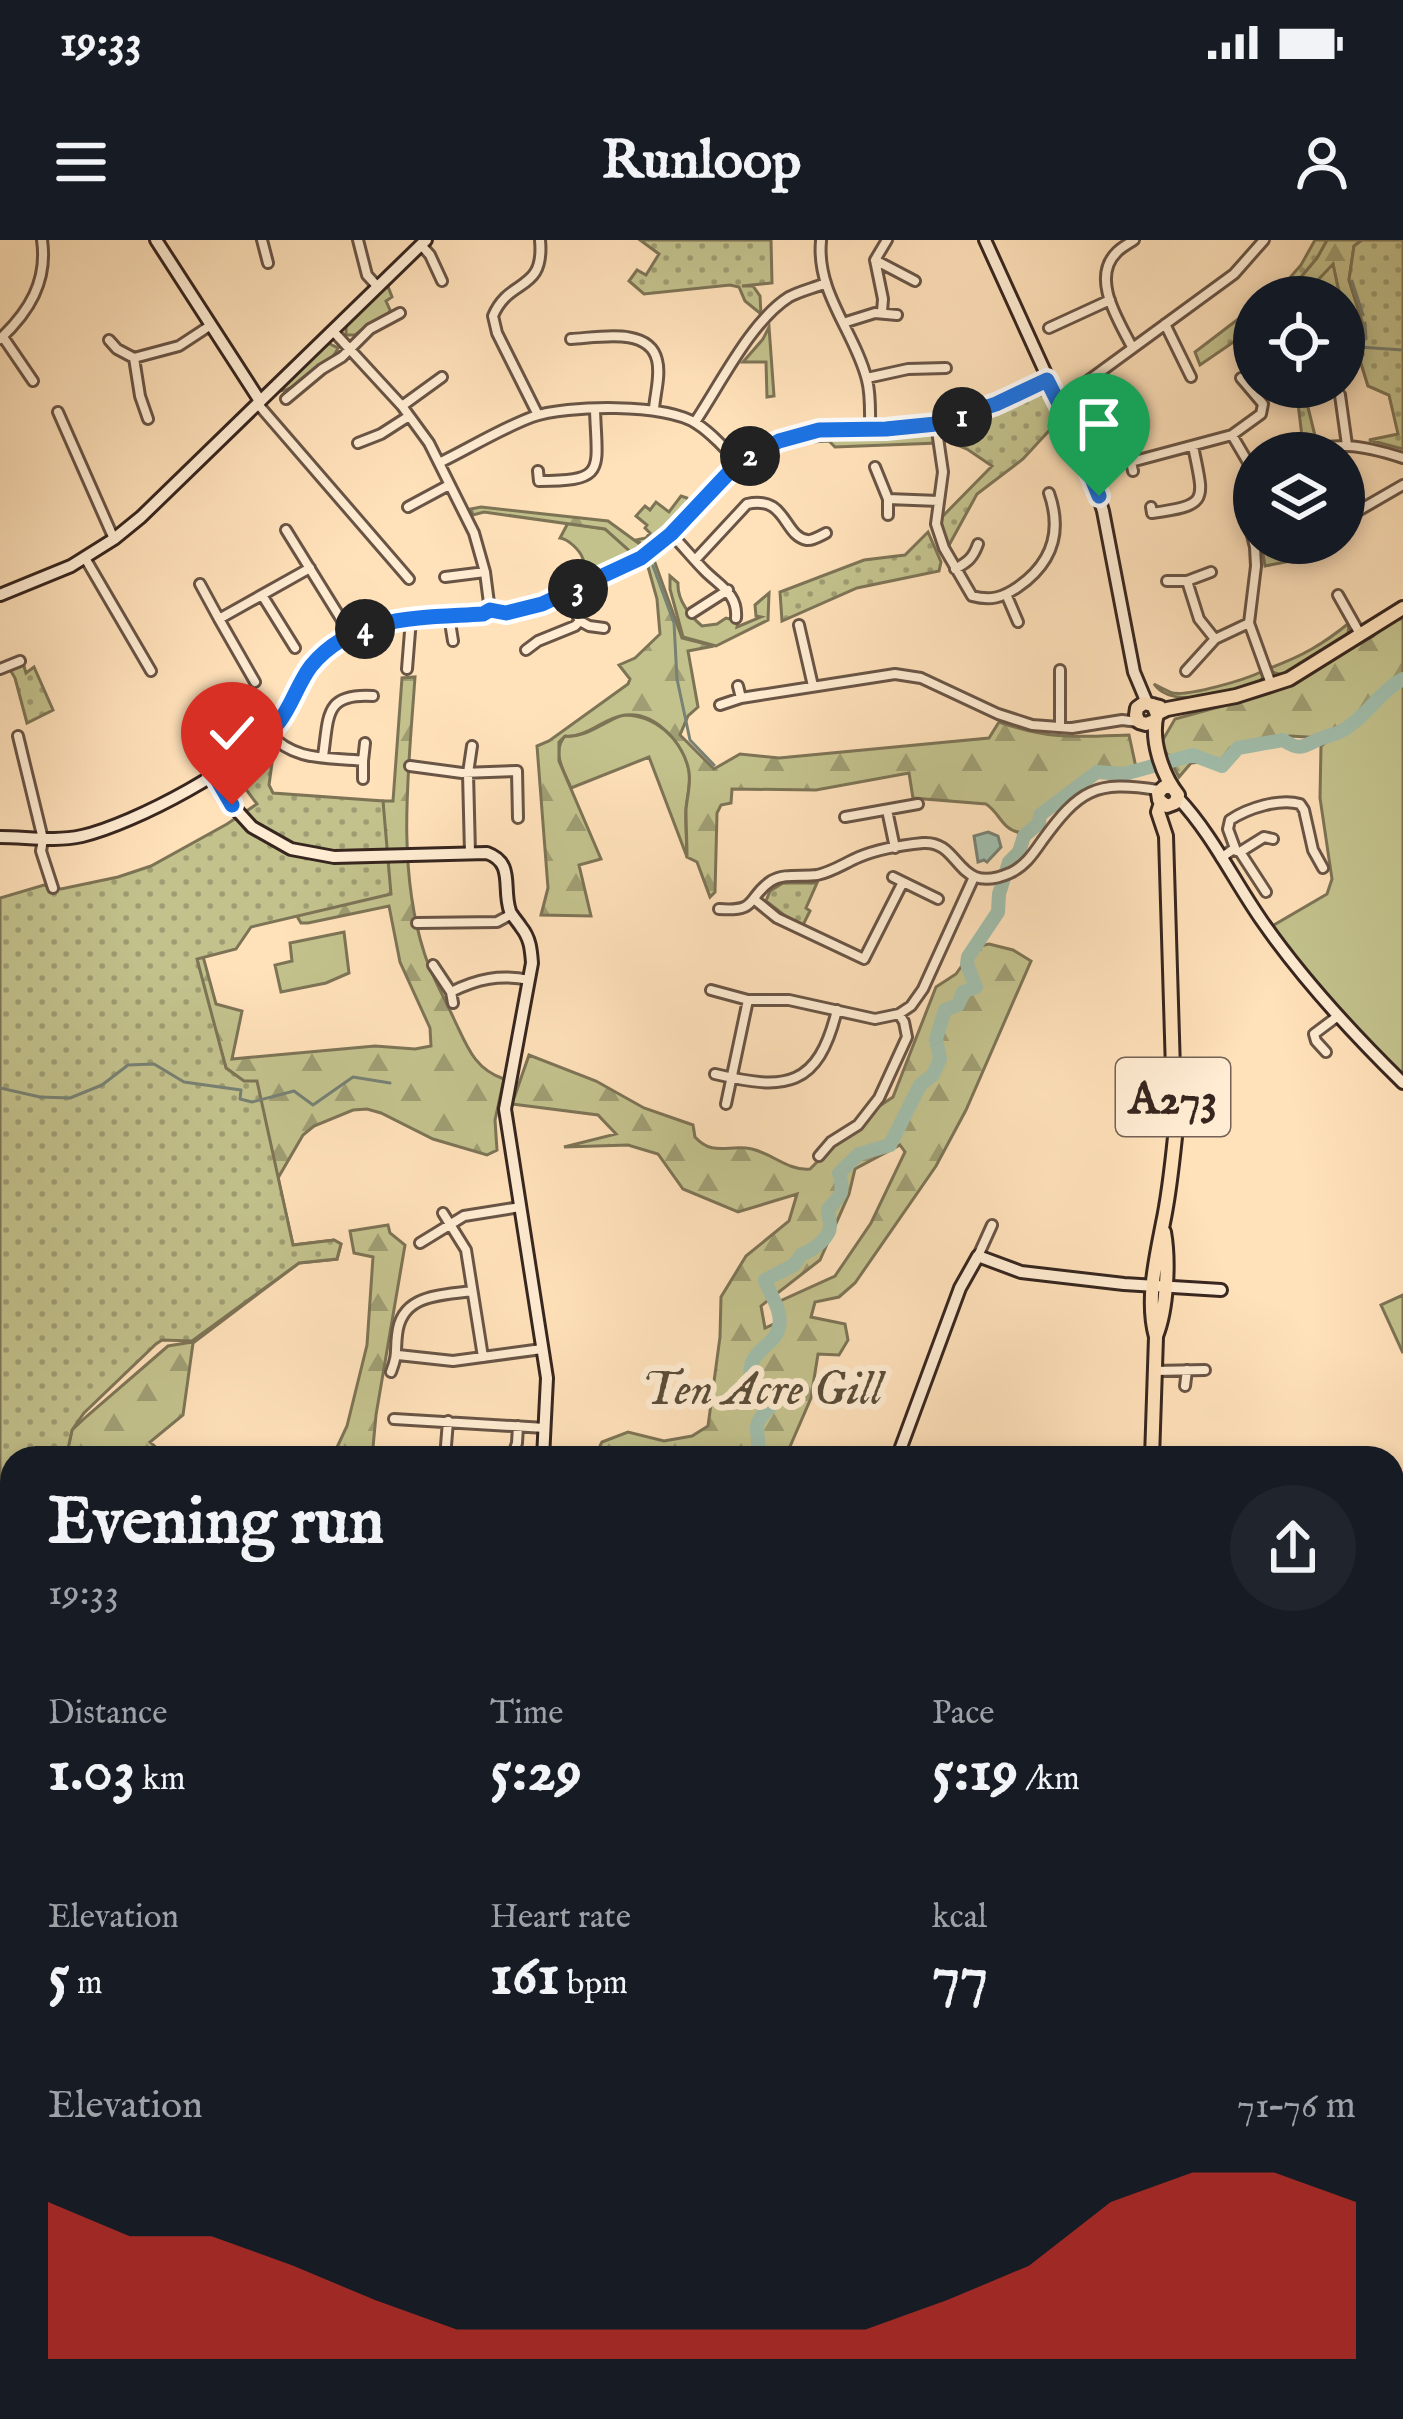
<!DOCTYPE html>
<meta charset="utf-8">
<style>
body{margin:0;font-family:"IM FELL English",serif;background:#20242c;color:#f1f3f6;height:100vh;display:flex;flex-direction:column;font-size:45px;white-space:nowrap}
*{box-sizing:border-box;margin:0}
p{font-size:39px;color:#9ea1a6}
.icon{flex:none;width:66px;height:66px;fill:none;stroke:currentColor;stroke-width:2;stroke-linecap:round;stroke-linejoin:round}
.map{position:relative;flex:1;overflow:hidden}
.details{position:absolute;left:0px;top:1206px;width:1404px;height:975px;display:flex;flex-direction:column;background:#171b24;border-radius:36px 36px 0 0;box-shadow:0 6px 18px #0003}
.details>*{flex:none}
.tools{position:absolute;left:1233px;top:36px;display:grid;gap:24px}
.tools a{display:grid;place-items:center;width:132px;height:132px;border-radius:50%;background:#171b24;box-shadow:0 6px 18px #0003;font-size:60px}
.pin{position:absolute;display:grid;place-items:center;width:102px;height:102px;color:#fff;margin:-123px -51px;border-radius:50% 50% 50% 0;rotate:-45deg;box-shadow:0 0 12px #0007}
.pin .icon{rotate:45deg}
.km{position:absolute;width:60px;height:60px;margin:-30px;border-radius:50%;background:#222;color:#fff;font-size:33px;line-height:60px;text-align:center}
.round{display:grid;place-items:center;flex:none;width:126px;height:126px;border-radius:63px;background:#20242c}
.summary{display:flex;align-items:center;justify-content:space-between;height:204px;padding:0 48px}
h1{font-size:66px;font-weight:700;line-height:90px}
.figures{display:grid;grid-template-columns:repeat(3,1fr);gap:18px;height:204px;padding:12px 48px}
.figures div{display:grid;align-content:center}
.figures b{font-size:60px;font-weight:700}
.figures small{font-size:33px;font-weight:400}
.figures p{font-size:33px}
.chart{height:336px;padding:24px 48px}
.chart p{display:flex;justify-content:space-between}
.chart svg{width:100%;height:216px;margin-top:12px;fill:#d93025;opacity:.7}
.status{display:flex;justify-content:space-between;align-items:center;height:84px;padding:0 60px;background:#171b24;direction:ltr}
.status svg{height:33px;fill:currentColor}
header{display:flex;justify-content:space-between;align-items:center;height:156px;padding:0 48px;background:#171b24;font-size:54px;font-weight:700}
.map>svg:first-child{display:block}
.green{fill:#c3c28d;stroke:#7d7456;stroke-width:3}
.forest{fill:url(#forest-firs);stroke:#7d7456;stroke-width:3;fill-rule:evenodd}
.park{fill:url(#park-dots);stroke:#7d7456;stroke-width:3}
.water{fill:#a1beac;stroke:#778174;stroke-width:3}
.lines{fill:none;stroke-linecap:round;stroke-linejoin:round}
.stream{stroke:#778174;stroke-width:3}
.river{stroke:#a1beac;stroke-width:14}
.street-casing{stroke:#695546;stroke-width:14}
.secondary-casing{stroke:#37261f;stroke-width:16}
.primary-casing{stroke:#37261f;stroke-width:18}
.street{stroke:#ffecd2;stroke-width:8}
.secondary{stroke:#ffecd2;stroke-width:10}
.primary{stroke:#ffe1ba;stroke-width:12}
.route-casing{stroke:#fff;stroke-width:24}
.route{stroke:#1a73e8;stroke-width:15}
.labels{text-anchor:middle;stroke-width:12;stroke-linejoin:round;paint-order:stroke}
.shield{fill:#ffecd2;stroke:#736155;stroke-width:3}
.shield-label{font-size:45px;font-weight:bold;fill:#37261f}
.park-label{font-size:48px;font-style:italic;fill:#5a4d3a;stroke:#ffecd2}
</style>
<div class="status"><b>19:33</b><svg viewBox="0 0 49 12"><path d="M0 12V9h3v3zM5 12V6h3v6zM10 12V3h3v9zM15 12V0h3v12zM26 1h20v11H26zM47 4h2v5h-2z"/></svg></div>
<header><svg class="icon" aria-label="menu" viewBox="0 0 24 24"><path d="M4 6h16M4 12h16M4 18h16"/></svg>Runloop<svg class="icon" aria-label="person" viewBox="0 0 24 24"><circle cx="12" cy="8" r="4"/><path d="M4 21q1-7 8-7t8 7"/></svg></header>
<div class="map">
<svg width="1403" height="2179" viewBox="0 0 1403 2179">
<defs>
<pattern id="forest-firs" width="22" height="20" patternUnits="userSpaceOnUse" patternTransform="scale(3)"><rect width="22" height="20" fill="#c3c28d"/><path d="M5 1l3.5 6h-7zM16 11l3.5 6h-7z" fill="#9f9d73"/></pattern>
<pattern id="park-dots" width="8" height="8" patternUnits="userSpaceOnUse" patternTransform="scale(3)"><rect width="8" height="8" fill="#c3c28d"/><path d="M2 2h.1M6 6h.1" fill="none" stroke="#9f9d73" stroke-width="1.8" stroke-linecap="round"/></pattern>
</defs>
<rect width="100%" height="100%" fill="#ffe1ba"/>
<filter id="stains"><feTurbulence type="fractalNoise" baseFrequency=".00167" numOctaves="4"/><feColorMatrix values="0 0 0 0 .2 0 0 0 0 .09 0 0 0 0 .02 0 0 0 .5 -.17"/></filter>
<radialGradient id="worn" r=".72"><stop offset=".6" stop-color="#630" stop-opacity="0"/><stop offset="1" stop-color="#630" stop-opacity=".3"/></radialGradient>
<!-- green -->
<path class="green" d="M387,44L392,57L386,61L390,70L389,75L367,86L355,95H346V85Z
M769,87L774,156L767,157L766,122H743L763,99Z
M328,103L338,108C332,123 297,149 280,151Z
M929,191L937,203L835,207L829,201L792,203L772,211L770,208L818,194Z
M681,256L687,258L690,265L681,280L649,309L636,300L646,298L650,293L645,288L647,285L636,276L645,266L650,270L656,262L669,272Z
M568,283L605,289L633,314L581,340L583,337L573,329L583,319C580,310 568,299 560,298Z
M670,336L678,343C677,360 690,376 702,386L717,384L726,378L738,381L737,387L761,377L756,376L755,365L769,353L768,380L716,406L683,397L670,349Z
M1349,383L1348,395L1323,414L1282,435L1272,432L1270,428C1302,416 1322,405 1349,383Z
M1261,432L1263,437L1258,444C1230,451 1173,471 1154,444C1158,446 1169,452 1173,453C1190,456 1244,440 1261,432Z
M1403,438V843L1267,689L1327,654L1332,639L1320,558L1321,506Z
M622,475C654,474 683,499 689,531C691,544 687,556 686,569C685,585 687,601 687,617L649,517L571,548C564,531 551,512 565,496C586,498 602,483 622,475Z
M344,692L349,733L326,743L281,752L275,725L292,721L290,703Z
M1403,1055V1113L1381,1065Z"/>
<!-- forest -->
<path class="forest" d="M1327,0H1362L1354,6L1349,40L1365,91L1403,96L1393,170L1389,155L1368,146L1360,120L1362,106L1344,109V94L1350,88L1344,73V57H1340L1333,25L1302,57H1284L1317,18Z
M481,267L608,281L641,305L633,314L605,289L484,272L473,275L471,269Z
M654,320L682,398L714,406L688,411L698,467L688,476L680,495L714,529L740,514L779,518L989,498L999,482C1050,500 1076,497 1129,495L1137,532L1098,531C1074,555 1045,574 1019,597L1018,592C1002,589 999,572 986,564L913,558L909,533L816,550L732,549L731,563L721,565L717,573L715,652L710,657L697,622L687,617C687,601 686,585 686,570C687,557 691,545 689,532C685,504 655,471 625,475C602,478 588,498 565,496L559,502V521L601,619L579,625L591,676L541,675L548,648L537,506L549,501L628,444L630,439L619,425L635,418L660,394L657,359L647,323Z
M1403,370V435L1352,485L1324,498L1290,496L1230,508L1221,520L1191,523L1179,537L1161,503L1175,479L1273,452L1372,397Z
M415,437C409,526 396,625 424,712C431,735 444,757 454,779C467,806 474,829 504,839L495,880L497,910L487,915L433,899L381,873L367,869L353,870L314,886L303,895L278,938L293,1005L334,1000L341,1004L337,1019L299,1023L193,1103L183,1175L150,1202L168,1218H66L72,1190L87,1176L168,1106L192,1102L159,1072L0,777L239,838L226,828L174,653L204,720L216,764L242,771L232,819L375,806L415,809L431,806L430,788L400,722L389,666L308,683H301L298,678V672L383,635V561H393L402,438Z
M989,704L1013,710L1031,721L966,870L936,926L855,1043L839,1057L815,1062L811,1077L845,1084L848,1100L839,1115L818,1114L811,1158L785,1218H594L602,1202L628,1192L664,1201L692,1196L708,1186L720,1097L721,1057L746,1016L789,981L797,954L738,972L683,949L658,914L628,905L564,907L616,894L598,875L512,864L529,815L596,841L644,868L693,885L695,897C713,917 729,904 752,909C773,914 788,931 810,929L860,879L893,857L936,747L956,734L975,707ZM900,905L905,912L871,983L835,1036L778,1062V1082L765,1088L761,1066L820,1020L849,954L855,929Z
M388,985L390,993L405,1005L376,1175L372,1218H332L347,1186L367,1105L373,1017L354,1013L350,991Z
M1403,2111V2179H1339L1342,2169H1392V2122Z
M892,2169H938L939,2179H837Z"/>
<!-- park -->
<path class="park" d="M640,0H771L772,43L742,46H753L760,56L761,74L745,61L739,47L730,45L644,54L629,41L637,30L646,35L659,14Z
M1315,0H1327L1317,18L1284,57H1273L1301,25Z
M1362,0H1403V209L1369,200L1398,194L1389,155L1368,146L1360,120L1365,91L1349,40L1354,6Z
M1333,24L1340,57H1302Z
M1254,75V88L1200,125L1195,112L1241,77L1246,81Z
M1296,147H1303L1317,204L1303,205Z
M1036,153L1047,157L1058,181L1023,219L977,254L948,307L940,279L992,226L967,209L952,203L948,189L964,185Z
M928,292L941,322L939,331L857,348L782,381L780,352L864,320L905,315Z
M1296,303H1322L1326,314L1265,326L1262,308Z
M23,423L26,433L34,427L53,470L27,483L15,438L9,428Z
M255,516H266L272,523L269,545L273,553L383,561L391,654L251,687L236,709L197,719L226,828L244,841H257L293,1005L334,1000L341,1004L337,1019L299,1023L192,1101L162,1100L156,1104L84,1173L72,1190L66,1218H12V1614L8,1610L0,1616V658L44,645L61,649L118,637L151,626L227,584L257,564L245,548L239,534L242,525Z
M783,643H817L806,668L810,671L803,685L784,675L766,661L770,651Z"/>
<!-- water -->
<path class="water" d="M988,592L998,596L1001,607L987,622L984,620L978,622L974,596Z
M0,1658L12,1674V1718L0,1730Z"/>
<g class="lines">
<!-- stream -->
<path class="stream" d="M1352,41L1363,75
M1365,83L1366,99
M1344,106L1403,110
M1260,149L1262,147
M653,326L674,383L677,439L690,500L714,525
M0,848L40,857L70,858L102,845L128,825L154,824L184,842L241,850L240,859L252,862L294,851L313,865L353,837L390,843"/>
<!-- river -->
<path class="river" d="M758,1218C761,1182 746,1190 777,1160L775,1154L765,1153L752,1146C743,1108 773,1111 779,1087C783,1071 770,1055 765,1040L794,1025L802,1014C812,1011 830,998 830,986C830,980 828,975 828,969C841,956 845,952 839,933L859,914L890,905L920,845L933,835L940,819L936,799L945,770L958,765L963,752L976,747L967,724L968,717L998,672L999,654L1009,622L1019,612L1024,596L1039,583L1040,575L1097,532L1124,534L1193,515L1222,526L1238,508L1283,500C1298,510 1302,508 1317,500C1331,494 1339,495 1352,484C1369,471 1385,448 1403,439"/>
<defs>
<path id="street" d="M262,0L268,23
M358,0L367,35L377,46
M821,1C816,53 855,92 867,140C871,155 870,172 870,189
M421,5L430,15L442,41
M875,20L915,41
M882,72L883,59L875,20L887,0
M843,83L875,73L897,75
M1165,84L1191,137
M1049,88L1110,60
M333,91L402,166L429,203L474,293L485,332L490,371
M3,97L33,141
M0,99C29,72 48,41 42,0
M571,99C596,98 649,86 657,120C661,135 655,154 654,169
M109,100L117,109L134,118L179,106L211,85
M1132,107C1119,81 1090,38 1117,12C1122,7 1128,4 1134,0
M134,118L140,156L148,179
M867,138L908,129L946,128
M1340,155L1347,205
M286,159L322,129L342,117L370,89L400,73
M1059,162L1234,34L1264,0
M257,163L409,339
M402,166L442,137
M58,172L114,299
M538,175L497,93L493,76C509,37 545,53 540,0
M695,182C720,145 751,81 789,57C800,51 814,48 826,43
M936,184L943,232L936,284L944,308L972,356C990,361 1002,358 1018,347C1051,324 1063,293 1049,253
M1232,195L1249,224
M358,203L381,194L409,176
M1291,213C1340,203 1356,203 1403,218
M1254,222L1249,224L1241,252L1255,307L1256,326L1249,383L1271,444
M439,223C470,208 500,189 532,177C566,165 667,163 697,184C710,192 728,211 738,223
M875,227L888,259
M538,231L539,241C607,241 597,231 595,170
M1133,231L1131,222L1232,195L1261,174L1263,164L1241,138
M408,267L449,245
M1151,267L1152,273C1210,265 1204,261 1193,206
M888,275V259L939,261
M1344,279L1403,245
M286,290L351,395
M671,294C683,306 693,319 705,331C720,346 738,354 736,378
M85,318L151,431
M695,320L747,264C787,255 783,296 807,300C812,301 822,295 826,293
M955,329C968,322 973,318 978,304
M445,337L485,332
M1167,341H1187L1211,332
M1187,341L1199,379L1215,399
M200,344L219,379
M1006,354L1018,382
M262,355L295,408
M1338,355L1360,394
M692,373L728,350
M449,376L453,401
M580,381L589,386L604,388
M799,385L813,446
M526,410L538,401L575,386L580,381L567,354
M0,429L20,421
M407,429L411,379
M1060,430V487
M1186,431L1215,399L1249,383
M255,442L219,379L310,328
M738,446L741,458
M720,465L741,458L895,434L921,438L998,474L1032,485L1072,488L1122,480L1139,482
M269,493C295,522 327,517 363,521L365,503
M18,496L43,599L41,611L53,648
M323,516C329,476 324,453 373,456
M410,526L462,533L517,531L518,578
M363,539V521
M887,570L895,608
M845,577L918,564
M1233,610L1240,612L1266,652
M1240,612L1264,597L1273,599
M470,613L468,533L472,506
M1221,618L1235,608L1228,589L1230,580C1248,568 1280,558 1300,564L1304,570L1313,610L1323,628
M893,637L938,659
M755,660L777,678L864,719L903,642
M719,669C759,672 746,658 771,641C784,633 802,637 817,635C832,632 845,623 859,617C878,609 903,605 923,603C962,600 955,657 1010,633C1025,626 1033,614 1042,601C1079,550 1095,540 1158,550
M417,683L497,682L512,674
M433,725L451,752L453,763
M711,750L748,760H789L875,779L899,774L911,766L923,749L974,637
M451,752C477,739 500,734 529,740
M1326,812L1316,801L1314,794L1338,776
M715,834C786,851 818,848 837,770
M726,864L748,760
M819,916L831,902L858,885L879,858L907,797L904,782L899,774
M443,973L466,1010L483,1117
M420,1003L464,976L520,967
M978,1016L992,985
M398,1115L453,1121L542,1109
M1154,1131L1205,1130
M391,1132C398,1114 395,1112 397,1095C401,1054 439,1056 472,1051
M1185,1146L1187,1130
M394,1179L545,1188
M445,1218L448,1181
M512,1218L517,1203L518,1186"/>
<path id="secondary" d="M156,0L260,161
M985,0L1092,235L1103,271L1134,432L1147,463
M0,355L71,326L114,299L141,277L426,0
M214,534L232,565L252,587L291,609L334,617L487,613C515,623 502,648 510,671C512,676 518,682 521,687C530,698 531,709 532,723L505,869L547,1138L543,1218
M1178,558C1212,594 1234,641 1262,681C1303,740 1352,793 1403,843
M0,597C27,597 55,602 82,596C134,584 248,524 279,481C308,442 307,417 356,393C394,373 441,377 483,374L490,371L506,373L542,364L624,327L671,294L738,223L779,201L819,190L886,189L936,184L996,165L1047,139
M897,1218L960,1048L978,1016L1021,1032L1124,1044L1221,1050"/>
<path id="primary" d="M1153,465L1157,474C1150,499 1162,535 1178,555L1175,563L1167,566L1159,560L1158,553L1164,547H1171
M1157,474L1167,469L1236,456L1289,439L1403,368
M1154,481L1146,484L1139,482L1136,475L1137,468L1144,463L1160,467
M1156,1096C1167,1069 1169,1020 1164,992
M1152,1218L1156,1097C1146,1061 1156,1019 1163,983C1169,955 1172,926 1175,897L1166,596L1158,572L1161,563
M938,2169L939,2179"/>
</defs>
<!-- street casing -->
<use href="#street" class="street-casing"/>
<!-- secondary casing -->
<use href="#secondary" class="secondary-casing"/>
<!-- primary casing -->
<use href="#primary" class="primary-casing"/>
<!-- street -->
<use href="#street" class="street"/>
<!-- secondary -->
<use href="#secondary" class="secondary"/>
<!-- primary -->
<use href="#primary" class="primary"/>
</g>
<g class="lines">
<defs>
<path id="route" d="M232,565L214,534C236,521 263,503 279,482C292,465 298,443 311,426C354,374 422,378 483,374L490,370L506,373L542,364L641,318L671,294L738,223L779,201L819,190L886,189L936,184L996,164L1047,140L1075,196L1099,256"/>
</defs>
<!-- route casing -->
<use href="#route" class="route-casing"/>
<!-- route -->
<use href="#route" class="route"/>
</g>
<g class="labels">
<!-- shield labels -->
<rect class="shield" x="1116" y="818" width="114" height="78" rx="9"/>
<g class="shield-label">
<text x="1173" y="873">A273</text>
</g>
<!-- park labels -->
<g class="park-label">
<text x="762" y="1164">Ten Acre Gill</text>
</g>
</g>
<rect width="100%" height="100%" filter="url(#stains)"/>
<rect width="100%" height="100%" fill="url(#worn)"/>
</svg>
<div class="tools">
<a><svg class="icon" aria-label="locate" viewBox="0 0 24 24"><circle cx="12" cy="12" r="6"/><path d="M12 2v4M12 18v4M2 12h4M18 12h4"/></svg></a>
<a><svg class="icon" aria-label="layers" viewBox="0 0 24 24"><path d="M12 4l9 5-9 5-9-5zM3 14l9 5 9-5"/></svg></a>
</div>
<div class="pin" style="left:1099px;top:256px;background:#1e9e55"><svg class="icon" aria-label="arrive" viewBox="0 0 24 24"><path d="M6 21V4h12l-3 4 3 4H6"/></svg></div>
<div class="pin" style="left:232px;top:565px;background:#d93025"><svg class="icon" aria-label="check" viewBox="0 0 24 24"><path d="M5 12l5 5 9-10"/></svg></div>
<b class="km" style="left:962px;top:177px">1</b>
<b class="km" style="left:750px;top:216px">2</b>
<b class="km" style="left:578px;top:349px">3</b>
<b class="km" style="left:365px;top:389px">4</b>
<section class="details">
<div class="summary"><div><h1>Evening run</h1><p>19:33</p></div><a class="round"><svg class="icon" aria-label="share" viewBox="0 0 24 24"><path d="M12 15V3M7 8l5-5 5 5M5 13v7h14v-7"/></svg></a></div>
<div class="figures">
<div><p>Distance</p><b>1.03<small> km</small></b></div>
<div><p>Time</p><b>5:29</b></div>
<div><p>Pace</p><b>5:19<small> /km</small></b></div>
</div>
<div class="figures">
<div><p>Elevation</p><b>5<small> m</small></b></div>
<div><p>Heart rate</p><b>161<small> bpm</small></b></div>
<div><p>kcal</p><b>77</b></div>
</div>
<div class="chart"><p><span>Elevation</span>71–76 m</p>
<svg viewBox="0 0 160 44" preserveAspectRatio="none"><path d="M0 44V12L10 19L20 19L30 25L40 32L50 38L60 38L70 38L80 38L90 38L100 38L110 32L120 25L130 12L140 6L150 6L160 12V44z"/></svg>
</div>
</section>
</div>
